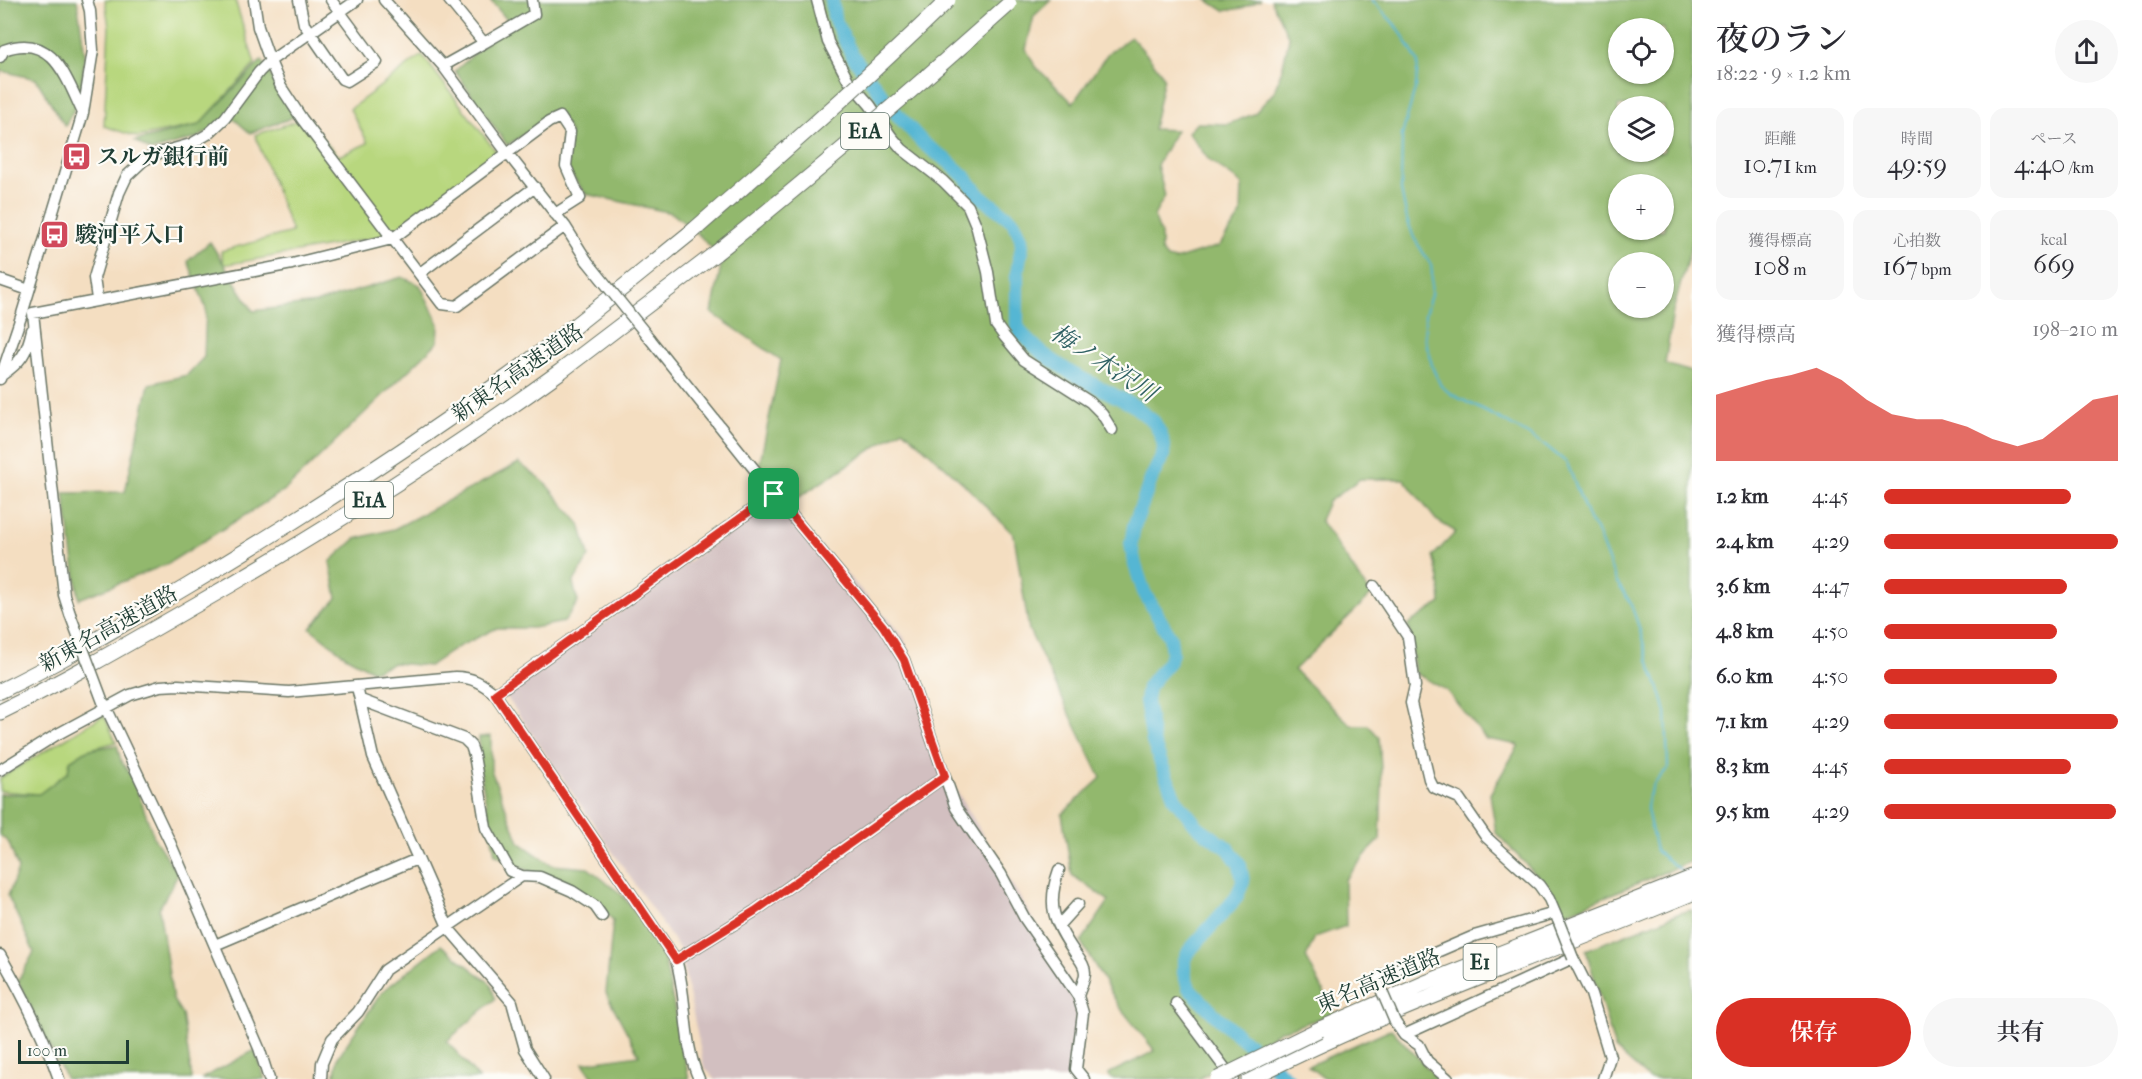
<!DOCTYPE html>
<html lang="ja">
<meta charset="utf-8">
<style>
body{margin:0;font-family:"IM FELL French Canon","Noto Serif JP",serif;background:#f7f7f7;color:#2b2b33;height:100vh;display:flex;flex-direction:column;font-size:22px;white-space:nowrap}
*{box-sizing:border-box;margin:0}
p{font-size:20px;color:#7c7c81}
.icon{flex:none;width:33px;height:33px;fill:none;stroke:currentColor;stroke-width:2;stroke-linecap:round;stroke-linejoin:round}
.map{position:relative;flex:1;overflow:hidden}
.side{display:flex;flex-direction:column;background:#fff;width:450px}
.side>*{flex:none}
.buttons{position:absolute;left:1608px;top:18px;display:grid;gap:12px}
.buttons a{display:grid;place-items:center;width:66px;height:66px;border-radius:50%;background:#fff;box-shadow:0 2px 4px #0004;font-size:30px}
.scale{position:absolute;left:18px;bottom:15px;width:111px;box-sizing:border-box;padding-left:6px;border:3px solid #1f3d34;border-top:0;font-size:16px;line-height:21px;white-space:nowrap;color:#1f3d34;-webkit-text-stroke:4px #fdfcf7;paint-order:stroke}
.pin{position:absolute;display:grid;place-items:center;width:51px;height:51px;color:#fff;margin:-26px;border-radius:12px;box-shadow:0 3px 9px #0006}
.round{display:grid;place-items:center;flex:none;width:63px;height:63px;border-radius:32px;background:#f7f7f7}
.headline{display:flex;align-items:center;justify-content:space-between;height:102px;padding:0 24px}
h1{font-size:33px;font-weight:600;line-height:45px}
.figures{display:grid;grid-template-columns:repeat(3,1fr);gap:9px;height:102px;padding:6px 24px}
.figures div{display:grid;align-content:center;border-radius:15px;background:#f7f7f7;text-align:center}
.figures b{font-size:26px;font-weight:600}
.figures small{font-size:16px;font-weight:400}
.figures p{font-size:16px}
.chart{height:168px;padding:12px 24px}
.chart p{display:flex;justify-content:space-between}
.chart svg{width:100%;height:108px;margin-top:6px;fill:#d93025;opacity:.7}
.action{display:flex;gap:12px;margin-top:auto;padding:12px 24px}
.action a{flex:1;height:69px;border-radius:36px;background:#d93025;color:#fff;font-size:24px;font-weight:600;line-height:69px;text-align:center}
.action a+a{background:#f7f7f7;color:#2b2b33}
ul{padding:0 24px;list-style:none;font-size:20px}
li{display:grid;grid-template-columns:96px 72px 1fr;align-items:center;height:45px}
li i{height:15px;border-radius:8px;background:#d93025}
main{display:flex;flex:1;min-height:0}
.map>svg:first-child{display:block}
.industrial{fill:#d2bfc0}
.green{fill:#b8d77e;stroke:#6c8a59;stroke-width:1.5}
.forest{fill:#92b86d;stroke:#587a50;stroke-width:1.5;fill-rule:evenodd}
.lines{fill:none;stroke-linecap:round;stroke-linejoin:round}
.stream{stroke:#54b6d3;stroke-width:2}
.river{stroke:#54b6d3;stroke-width:14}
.minor-casing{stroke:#6a7565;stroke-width:13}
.highway-casing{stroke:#6a7565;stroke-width:17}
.minor{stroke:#fff;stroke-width:10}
.highway{stroke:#fff;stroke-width:15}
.minor-bridge-casing{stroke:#6a7565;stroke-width:13;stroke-linecap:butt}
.highway-bridge-casing{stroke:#6a7565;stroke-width:17;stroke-linecap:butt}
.minor-bridge{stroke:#fff;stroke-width:10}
.highway-bridge{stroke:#fff;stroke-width:15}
.route-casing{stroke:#fff;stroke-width:12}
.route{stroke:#d93025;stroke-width:8}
.labels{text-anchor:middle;stroke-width:4.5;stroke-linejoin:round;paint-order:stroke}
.shield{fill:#fdfcf7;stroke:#62766e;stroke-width:1.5}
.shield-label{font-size:21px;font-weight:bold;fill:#1f3d34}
.poi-label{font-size:22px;font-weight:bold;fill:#1f3d34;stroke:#fdfcf7;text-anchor:start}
.street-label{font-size:22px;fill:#1f3d34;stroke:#fdfcf7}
.water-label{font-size:24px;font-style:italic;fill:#2f6164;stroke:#fdfcf7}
</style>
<main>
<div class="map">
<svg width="1692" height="1079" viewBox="0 0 1692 1079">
<rect width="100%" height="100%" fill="#fdfcf7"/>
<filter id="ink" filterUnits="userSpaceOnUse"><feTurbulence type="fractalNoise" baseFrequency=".0167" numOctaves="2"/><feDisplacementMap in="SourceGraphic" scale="12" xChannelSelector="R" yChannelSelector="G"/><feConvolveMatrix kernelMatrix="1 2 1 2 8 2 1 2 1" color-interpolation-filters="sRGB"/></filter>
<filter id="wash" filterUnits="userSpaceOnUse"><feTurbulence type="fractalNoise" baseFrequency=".008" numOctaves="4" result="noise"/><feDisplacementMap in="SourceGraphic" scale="24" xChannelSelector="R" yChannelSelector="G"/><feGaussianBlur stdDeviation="1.35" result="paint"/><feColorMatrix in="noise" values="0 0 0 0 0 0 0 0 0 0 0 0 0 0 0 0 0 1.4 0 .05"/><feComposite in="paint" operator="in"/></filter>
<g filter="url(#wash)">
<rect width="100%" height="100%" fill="#f4dec1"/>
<!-- industrial -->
<path class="industrial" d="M776,497L904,637L940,762L1078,996L1076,1079H715L704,1067L680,950L506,696Z"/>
<!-- green -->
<path class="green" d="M105,0H235L255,64L199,125L137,137L104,126L109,27Z
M422,55L498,154L390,235L224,265L221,251L292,232L255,135L302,119L339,156L368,143L350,109Z
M104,715L116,742L87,750L70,761L68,772L39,794L0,791V778Z"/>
<!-- forest -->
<path class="forest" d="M0,0H77L85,55L80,98L65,126L36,79L2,71L0,75Z
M490,0H1051L1034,16L1026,49L1035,66L1073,103L1108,53L1131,37L1150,58L1164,77L1153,129L1176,130L1157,165L1165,196L1154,216L1161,235V251L1167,258L1175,260L1219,246L1241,215L1242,184L1209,160L1188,132L1197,123L1228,124L1254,114L1274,92L1283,66L1289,38L1271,0H1692V243L1673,311L1665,364L1692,372V861L1565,913L1538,877L1496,833L1490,794L1519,745L1486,739L1446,690L1415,673L1408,624L1441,603L1439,579L1433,556L1456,532L1436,520L1404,479H1360L1328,502L1320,520L1371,595L1294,670L1351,725H1368L1379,737L1382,784L1380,840L1367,853L1345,880L1346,926L1315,937L1306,957L1335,1014L1280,1031L1199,1079H1112L1108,1074L1155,1051L1119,1006L1081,942L1109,901L1072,875L1062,814L1101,778L1029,630L1014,535L963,483L903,429L793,501L759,467L781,360L712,313L721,265L723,260L699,235L672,213L586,194L564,166L570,132L559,114L507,145L455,71L509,22ZM1618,28H1664V74H1618ZM1618,106H1664V152H1618ZM1618,184H1664V230H1618ZM1618,262H1664V308H1618Z
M1207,0H1261L1242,8L1224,11Z
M262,60L294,117L250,133L234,119L196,138L151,151L135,141L199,125Z
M210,242L253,311L316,303L402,277L420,285L439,324L438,342L285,490L167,564L79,599L64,493L125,492L149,384L187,375L204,357L206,309L188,261Z
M519,463L544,482L580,524L589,556L573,583L578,602L564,622L533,628H497L456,648L429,666L394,663L373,671L347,657L310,628L337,598L330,562L355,539L394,529Z
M491,736V770L519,842L552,865L588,868L620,893L647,926L663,953L689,1079H594L583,1063L639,1055L606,993L613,920L584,893L517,866L495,854L479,764V737Z
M117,745L121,761L133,779L155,840L178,874L159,909L173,1000L182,1014L192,1079H66L18,981L34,952L8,896L18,869L9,843L0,835V794H39L68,772L70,761L87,750Z
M1692,910V1079H1649L1615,1049L1586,950L1680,913Z
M441,945L491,984L495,999L447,1041L479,1079H334L338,1057L382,992Z
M1391,1029L1433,1074L1444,1079H1325L1308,1066Z
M255,1050L265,1079H201Z"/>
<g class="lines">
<!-- stream -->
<path class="stream" d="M1372,0L1399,29L1418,62L1416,86L1402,135L1401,190L1407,219L1414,238L1431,265L1432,274L1431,295L1425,314V338L1433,369L1441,386L1451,394L1506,422L1545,445L1567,463L1589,520L1596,529L1616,581L1630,602L1638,624L1648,660L1662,697L1666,713L1668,768L1654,784L1648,798L1647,809L1656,851L1685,874"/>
<!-- river -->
<path class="river" d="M832,0L834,18L852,55L894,111L924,144L949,162L966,178L978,194L1014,222L1021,238L1022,246L1017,273V326L1023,335L1042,353L1071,373L1133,405L1154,422L1161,435L1164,446L1163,455L1152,477L1134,526L1131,544L1135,565L1144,592L1170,637L1172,653L1169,661L1148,687L1146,701L1153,742L1175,799L1198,827L1229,849L1240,865L1243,882L1236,898L1189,951L1184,962V973L1189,988L1215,1015L1288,1079"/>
</g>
</g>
<g filter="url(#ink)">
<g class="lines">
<defs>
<path id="minor" d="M254,0L258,27L270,61L281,87L302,119L442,304L457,306L565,226
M299,0L304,24L342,79L347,81L377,62L331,0
M384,0L443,66L508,154L565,226L587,261
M817,0L828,42L848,80L870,105L891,136L902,149L943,181L968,206L976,225L988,272L996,325L1004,336L1024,360L1090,402L1102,414L1112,430
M484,43L534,14L532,0
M0,57L4,50C53,32 66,78 83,113
M443,66L484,43L449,0
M420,273L535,187
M0,280L29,290
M97,299L94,278L119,193L127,176L144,160L159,153L191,144L208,134L225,118L259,72L270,61L357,0
M650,339L774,494L883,626L904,660L956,808L1001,874L1025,919L1078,996L1083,1013L1076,1069L1084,1079
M2,375C21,362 27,353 32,330
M0,379L22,314L83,113L93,50L90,11L87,0
M1374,586L1408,637L1415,686L1411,703L1429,779L1433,787L1459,798L1486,837L1539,885L1549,899L1558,920
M70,614L64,595L33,313L292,264L392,239L549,122L560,117L570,132L566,166L580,198L555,214
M357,687L373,757L449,929L512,1002L525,1049L544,1079
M495,694L774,494
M361,700L464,739L471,746L474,755L486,828L510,871L522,876L540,877L572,891L595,906L602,916
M104,703L169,840L259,1048L269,1079
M0,770L56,735L130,695L160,686L178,685L289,692L455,677C472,677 482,683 495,694L676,960C688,998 682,1042 699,1079
M1059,870C1046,906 1054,922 1075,953C1079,959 1085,965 1085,973C1085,980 1080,989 1078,996
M1059,925L1078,904
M215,945L417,859
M0,955C23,995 44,1035 59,1079
M676,960L755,911L945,776
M1377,980L1381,976L1474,936L1555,913
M1176,1003L1233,1079
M1395,1022L1404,1035L1419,1045L1427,1061L1448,1079
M1404,1035L1573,958L1591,994L1610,1057L1603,1079
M321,1079L322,1063L332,1039L358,1012L385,970L522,876"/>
<path id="highway" d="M0,691C64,660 125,623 186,587C297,521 405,451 509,376C572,330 633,279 694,230
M0,712C68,679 133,641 199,603C323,532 445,455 561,371C613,332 664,292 716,253
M1320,1029L1423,984L1692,878
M1249,1079C1392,1006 1544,955 1692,893"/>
</defs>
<!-- minor casing -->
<use href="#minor" class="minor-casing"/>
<!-- highway casing -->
<use href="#highway" class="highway-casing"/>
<!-- minor -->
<use href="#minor" class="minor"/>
<!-- highway -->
<use href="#highway" class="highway"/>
<defs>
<path id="minor-bridge" d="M587,261L650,339
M70,614L103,702
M1558,920L1573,958
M1377,980L1395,1022"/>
<path id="highway-bridge" d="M694,230C780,155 866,80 948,0
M716,253C816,173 913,90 1009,4
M1218,1079L1320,1029"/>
</defs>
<!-- minor-bridge casing -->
<use href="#minor-bridge" class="minor-bridge-casing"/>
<!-- highway-bridge casing -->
<use href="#highway-bridge" class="highway-bridge-casing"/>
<!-- minor-bridge -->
<use href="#minor-bridge" class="minor-bridge"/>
<!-- highway-bridge -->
<use href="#highway-bridge" class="highway-bridge"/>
</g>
</g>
<g class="lines" filter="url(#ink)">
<defs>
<path id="route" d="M774,494L883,626L904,660L945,776L755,911L676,960L495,694Z"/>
</defs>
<!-- route casing -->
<use href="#route" class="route-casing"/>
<!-- route -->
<use href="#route" class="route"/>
</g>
<!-- icons -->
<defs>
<symbol id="bus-square" viewBox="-11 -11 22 22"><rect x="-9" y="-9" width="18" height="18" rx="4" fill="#d1495b" stroke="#fdfcf7"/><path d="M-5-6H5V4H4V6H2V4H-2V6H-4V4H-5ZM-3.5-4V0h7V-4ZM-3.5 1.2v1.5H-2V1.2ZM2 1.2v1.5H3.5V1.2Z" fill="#fff"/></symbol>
</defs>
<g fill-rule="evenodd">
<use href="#bus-square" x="60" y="140" width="33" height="33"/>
<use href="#bus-square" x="38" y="218" width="33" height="33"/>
</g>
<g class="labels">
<!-- shield labels -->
<g class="shield">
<rect x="841" y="113" width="48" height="36" rx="4.5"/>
<rect x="345" y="482" width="48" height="36" rx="4.5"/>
<rect x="1463.5" y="944" width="33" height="36" rx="4.5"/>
</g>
<g class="shield-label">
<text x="865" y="138">E1A</text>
<text x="369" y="507">E1A</text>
<text x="1480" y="969">E1</text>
</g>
<!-- poi labels -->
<g class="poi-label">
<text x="97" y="164">スルガ銀行前</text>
<text x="75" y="242">駿河平入口</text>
</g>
<!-- street labels -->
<g class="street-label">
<text transform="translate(517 372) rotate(-35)" y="8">新東名高速道路</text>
<text transform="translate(108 628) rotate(-29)" y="8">新東名高速道路</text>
<text transform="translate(1378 980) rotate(-23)" y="8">東名高速道路</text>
</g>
<!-- water labels -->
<g class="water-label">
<text transform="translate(1104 363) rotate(33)" y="8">梅ノ木沢川</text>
</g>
</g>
</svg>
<div class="buttons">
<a><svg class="icon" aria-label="locate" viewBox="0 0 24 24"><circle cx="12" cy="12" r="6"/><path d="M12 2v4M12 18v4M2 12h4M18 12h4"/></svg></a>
<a><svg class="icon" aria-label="layers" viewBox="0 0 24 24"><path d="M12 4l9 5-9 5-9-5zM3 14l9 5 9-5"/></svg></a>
<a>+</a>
<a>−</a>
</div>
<div class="scale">100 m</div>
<div class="pin" style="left:774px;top:494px;background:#1e9e55"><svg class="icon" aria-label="arrive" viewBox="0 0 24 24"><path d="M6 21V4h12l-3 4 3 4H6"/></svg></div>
</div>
<section class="side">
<div class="headline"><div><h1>夜のラン</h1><p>18:22 · 9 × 1.2 km</p></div><a class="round"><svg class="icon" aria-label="share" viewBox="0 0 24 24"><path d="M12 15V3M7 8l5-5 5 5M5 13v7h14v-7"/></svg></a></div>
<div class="figures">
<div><p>距離</p><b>10.71<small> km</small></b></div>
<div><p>時間</p><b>49:59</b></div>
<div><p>ペース</p><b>4:40<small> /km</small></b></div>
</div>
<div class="figures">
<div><p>獲得標高</p><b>108<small> m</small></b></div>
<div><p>心拍数</p><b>167<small> bpm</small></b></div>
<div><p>kcal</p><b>669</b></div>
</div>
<div class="chart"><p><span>獲得標高</span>198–210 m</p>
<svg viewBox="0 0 160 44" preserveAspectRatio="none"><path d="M0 44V17L10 14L20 11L30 9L40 6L50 11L60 19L70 25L80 27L90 27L100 30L110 35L120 38L130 35L140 27L150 19L160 17V44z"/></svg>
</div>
<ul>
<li><b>1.2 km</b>4:45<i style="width:80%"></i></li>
<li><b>2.4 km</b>4:29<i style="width:100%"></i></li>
<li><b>3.6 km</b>4:47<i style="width:78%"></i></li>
<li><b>4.8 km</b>4:50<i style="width:74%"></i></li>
<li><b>6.0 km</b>4:50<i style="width:74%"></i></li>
<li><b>7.1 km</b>4:29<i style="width:100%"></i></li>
<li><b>8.3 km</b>4:45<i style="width:80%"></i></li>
<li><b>9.5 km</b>4:29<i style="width:99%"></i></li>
</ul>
<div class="action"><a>保存</a><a>共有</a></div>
</section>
</main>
